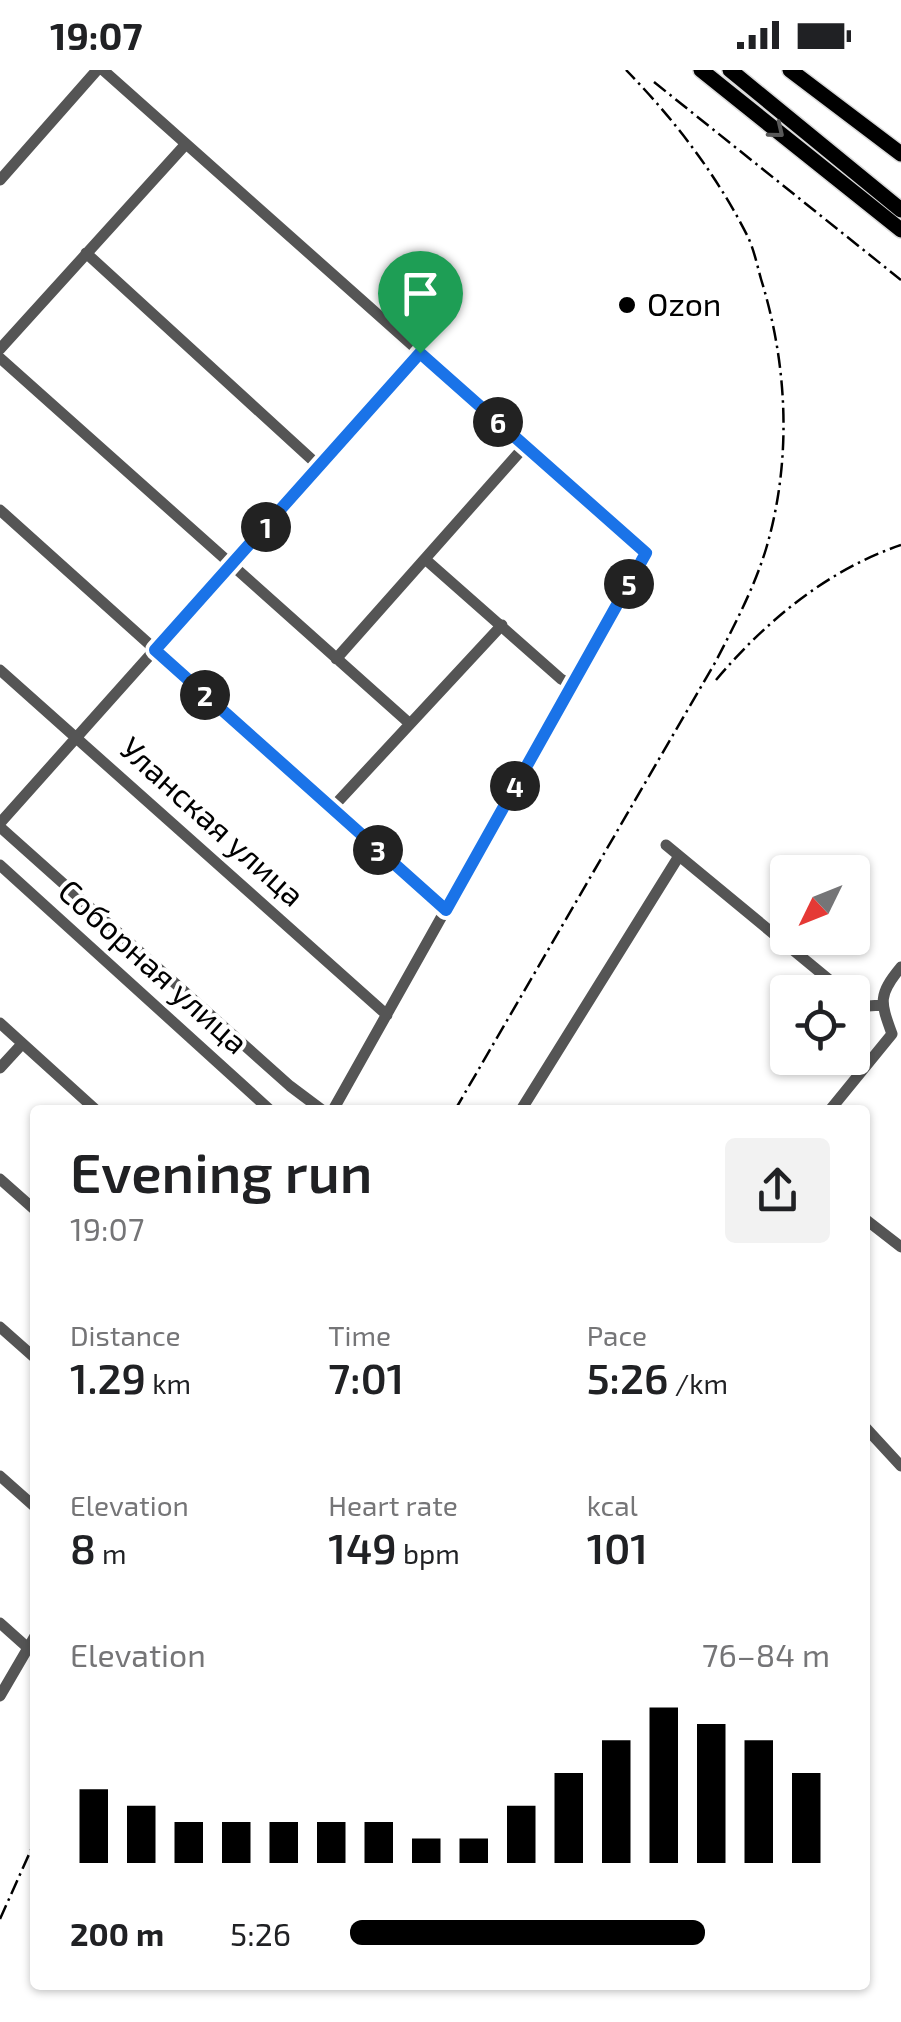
<!DOCTYPE html>
<meta charset="utf-8">
<style>
body{margin:0;font-family:"Exo 2",sans-serif;background:#f2f2f2;color:#202124;height:100vh;display:flex;flex-direction:column;font-size:38px;white-space:nowrap}
*{box-sizing:border-box;margin:0}
p{font-size:32px;color:#757577}
.icon{flex:none;width:55px;height:55px;fill:none;stroke:currentColor;stroke-width:2;stroke-linecap:round;stroke-linejoin:round}
.map{position:relative;flex:1;overflow:hidden}
.side{position:absolute;left:30px;top:1035px;width:840px;height:885px;display:flex;flex-direction:column;background:#fff;border-radius:10px;box-shadow:0 2px 8px #0004}
.side>*{flex:none}
.needle{width:65px;rotate:227deg}
.tools{position:absolute;left:770px;top:785px;display:grid;gap:20px}
.tools a{display:grid;place-items:center;width:100px;height:100px;border-radius:10px;background:#fff;box-shadow:0 2px 8px #0004;font-size:50px}
.pin{position:absolute;display:grid;place-items:center;width:85px;height:85px;color:#fff;margin:-102px -42px;border-radius:50% 50% 50% 0;rotate:-45deg;box-shadow:0 0 10px #0007}
.pin .icon{rotate:45deg}
.km{position:absolute;width:50px;height:50px;margin:-25px;border-radius:50%;background:#222;color:#fff;font-size:28px;line-height:50px;text-align:center}
.round{display:grid;place-items:center;flex:none;width:105px;height:105px;border-radius:10px;background:#f2f2f2}
.headline{display:flex;align-items:center;justify-content:space-between;height:170px;padding:0 40px}
h1{font-size:55px;font-weight:600;line-height:75px}
.metrics{display:grid;grid-template-columns:repeat(3,1fr);gap:15px;height:170px;padding:10px 40px}
.metrics div{display:grid;align-content:center}
.metrics b{font-size:42px;font-weight:600}
.metrics small{font-size:28px;font-weight:400}
.metrics p{font-size:28px}
.chart{height:280px;padding:20px 40px}
.chart p{display:flex;justify-content:space-between}
.chart svg{width:100%;height:180px;margin-top:10px;stroke:#000;stroke-width:6}
ul{padding:0 40px;list-style:none;font-size:32px}
li{display:grid;grid-template-columns:160px 120px 1fr;align-items:center;height:75px}
li i{height:25px;border-radius:12px;background:#000}
.status{display:flex;justify-content:space-between;align-items:center;height:70px;padding:0 50px;background:#fff;direction:ltr}
.status svg{height:28px;fill:currentColor}
.map>svg:first-child{display:block}
.lines{fill:none;stroke-linecap:round;stroke-linejoin:round}
.major-casing{stroke:#dbdbdb;stroke-width:18}
.minor{stroke:#555;stroke-width:11}
.major{stroke:#000;stroke-width:15}
.rail{stroke:#000;stroke-width:2.5;stroke-dasharray:15 5 2.5 5;stroke-linecap:butt}
.oneway{stroke:#595959}
.route-casing{stroke:#fff;stroke-width:20}
.route{stroke:#1a73e8;stroke-width:12}
.poi-dot{fill:#000;stroke:#fff;stroke-width:4}
.labels{text-anchor:middle;stroke-width:8;stroke-linejoin:round;paint-order:stroke}
.poi-label{font-size:32px;fill:#000;stroke:#fff;text-anchor:start}
.street-label{font-size:32px;fill:#000;stroke:#fff}
</style>
<div class="status"><b>19:07</b><svg viewBox="0 0 49 12"><path d="M0 12V9h3v3zM5 12V6h3v6zM10 12V3h3v9zM15 12V0h3v12zM26 1h20v11H26zM47 4h2v5h-2z"/></svg></div>
<div class="map">
<svg width="901" height="1952" viewBox="0 0 901 1952">
<rect width="100%" height="100%" fill="#fff"/>
<g class="lines">
<defs>
<path id="major" d="M701,0L901,160
M730,0L901,140
M790,0L901,84"/>
</defs>
<!-- major casing -->
<use href="#major" class="major-casing"/>
<!-- minor -->
<path class="minor" d="M103,0L646,483L333,1040
M0,110L97,0
M86,183L320,397
M0,279L185,75
M0,288L409,653
M0,440L445,840
M425,489L561,609L574,616
M336,589L525,376
M0,600L387,945
M332,738L502,555
M0,753L420,283
M0,757L290,1016L322,1040
M666,775L844,922
M0,795L270,1040
M852,929L868,936L882,935
M0,953L96,1040
M0,998L22,974
M521,1040L679,786
M830,1040L892,964C880,931 878,925 901,897
M0,1109L35,1140
M865,1149L901,1177
M0,1257L35,1288
M865,1357L901,1396
M0,1406L35,1437
M0,1553L28,1578
M0,1626L35,1566"/>
<!-- major -->
<use href="#major" class="major"/>
<!-- rail -->
<path class="rail" d="M654,12L901,210
M716,610C765,552 827,500 901,475
M455,1040L716,591C735,554 754,518 766,479C792,391 788,296 761,209C757,195 754,179 747,165C716,104 674,49 626,0
M0,1849L35,1771"/>
</g>
<!-- one-way arrows -->
<defs><path id="oneway-chevron" d="M-2-3.5L2.5 0L-2 3.5" fill="none" stroke-width="1.6" stroke-linecap="round" stroke-linejoin="round" transform="scale(2.5)"/></defs>
<use class="oneway" href="#oneway-chevron" transform="translate(777 61) rotate(39)"/>
<g class="lines">
<defs>
<path id="route" d="M420,283L646,483L446,840L155,580Z"/>
</defs>
<!-- route casing -->
<use href="#route" class="route-casing"/>
<!-- route -->
<use href="#route" class="route"/>
</g>
<!-- markers -->
<circle class="poi-dot" cx="627" cy="235" r="10"/>
<g class="labels">
<!-- poi labels -->
<g class="poi-label">
<text x="647" y="246">Ozon</text>
</g>
<!-- street labels -->
<g class="street-label">
<text transform="translate(212 752) rotate(42)" y="11">Уланская улица</text>
<text transform="translate(153 897) rotate(42)" y="11">Соборная улица</text>
</g>
</g>
</svg>
<div class="tools">
<a><svg class="needle" viewBox="-14 -14 28 28"><path d="M0-13l5 13h-10z" fill="#e53935"/><path d="M0 13l5-13h-10z" fill="#757577"/></svg></a>
<a><svg class="icon" aria-label="locate" viewBox="0 0 24 24"><circle cx="12" cy="12" r="6"/><path d="M12 2v4M12 18v4M2 12h4M18 12h4"/></svg></a>
</div>
<div class="pin" style="left:420px;top:283px;background:#1e9e55"><svg class="icon" aria-label="arrive" viewBox="0 0 24 24"><path d="M6 21V4h12l-3 4 3 4H6"/></svg></div>
<b class="km" style="left:266px;top:457px">1</b>
<b class="km" style="left:205px;top:625px">2</b>
<b class="km" style="left:378px;top:780px">3</b>
<b class="km" style="left:515px;top:716px">4</b>
<b class="km" style="left:629px;top:514px">5</b>
<b class="km" style="left:498px;top:352px">6</b>
<section class="side">
<div class="headline"><div><h1>Evening run</h1><p>19:07</p></div><a class="round"><svg class="icon" aria-label="share" viewBox="0 0 24 24"><path d="M12 15V3M7 8l5-5 5 5M5 13v7h14v-7"/></svg></a></div>
<div class="metrics">
<div><p>Distance</p><b>1.29<small> km</small></b></div>
<div><p>Time</p><b>7:01</b></div>
<div><p>Pace</p><b>5:26<small> /km</small></b></div>
</div>
<div class="metrics">
<div><p>Elevation</p><b>8<small> m</small></b></div>
<div><p>Heart rate</p><b>149<small> bpm</small></b></div>
<div><p>kcal</p><b>101</b></div>
</div>
<div class="chart"><p><span>Elevation</span>76–84 m</p>
<svg viewBox="0 0 160 44" preserveAspectRatio="none"><path d="M5 44V26M15 44V30M25 44V34M35 44V34M45 44V34M55 44V34M65 44V34M75 44V38M85 44V38M95 44V30M105 44V22M115 44V14M125 44V6M135 44V10M145 44V14M155 44V22"/></svg>
</div>
<ul>
<li><b>200 m</b>5:26<i style="width:74%"></i></li>
</ul>
</section>
</div>
